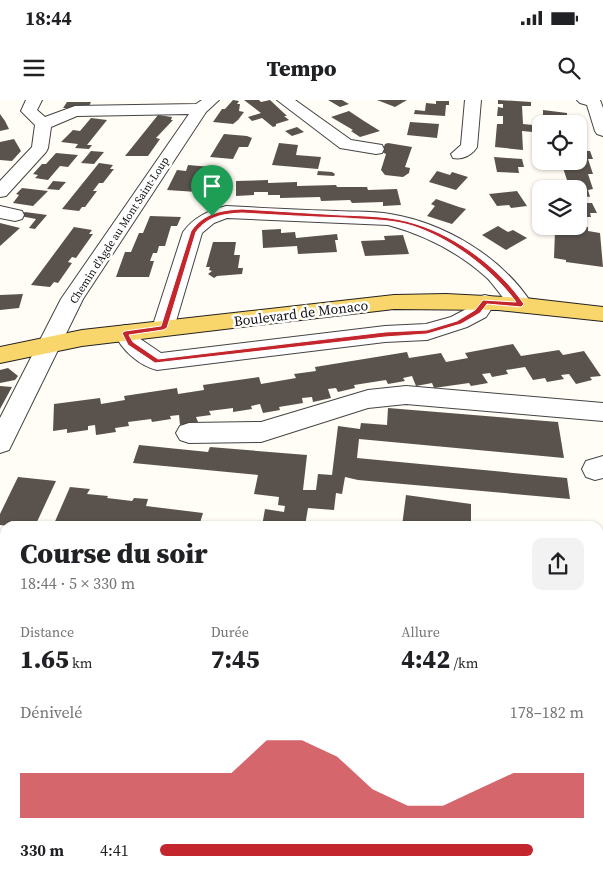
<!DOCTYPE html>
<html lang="fr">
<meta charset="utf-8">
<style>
body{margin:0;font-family:"Source Serif 4",serif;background:#f2f2f2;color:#202124;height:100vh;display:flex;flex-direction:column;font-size:19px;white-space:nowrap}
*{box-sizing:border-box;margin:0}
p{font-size:16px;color:#757577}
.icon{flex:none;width:28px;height:28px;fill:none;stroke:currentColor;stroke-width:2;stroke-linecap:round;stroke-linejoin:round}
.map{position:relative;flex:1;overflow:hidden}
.sheet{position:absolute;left:0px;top:421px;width:604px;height:359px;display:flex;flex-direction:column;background:#fff;border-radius:15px 15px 0 0;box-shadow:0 1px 4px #0004}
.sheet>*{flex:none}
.tools{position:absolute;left:532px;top:15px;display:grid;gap:10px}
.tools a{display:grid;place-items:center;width:55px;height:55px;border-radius:10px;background:#fff;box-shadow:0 1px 4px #0004;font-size:25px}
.pin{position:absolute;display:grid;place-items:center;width:42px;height:42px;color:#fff;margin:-51px -21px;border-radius:50% 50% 50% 0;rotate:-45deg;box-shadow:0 0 5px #0007}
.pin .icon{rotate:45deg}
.round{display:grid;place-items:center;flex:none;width:52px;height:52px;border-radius:10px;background:#f2f2f2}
.overview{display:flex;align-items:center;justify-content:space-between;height:85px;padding:0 20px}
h1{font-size:28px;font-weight:800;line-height:38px}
.figures{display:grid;grid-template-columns:repeat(3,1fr);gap:8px;height:85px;padding:5px 20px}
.figures div{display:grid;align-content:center}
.figures b{font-size:25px;font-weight:800}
.figures small{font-size:14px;font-weight:400}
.figures p{font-size:14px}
.chart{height:140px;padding:10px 20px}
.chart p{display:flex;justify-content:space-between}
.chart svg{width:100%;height:90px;margin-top:5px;fill:#c4262e;opacity:.7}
ul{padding:0 20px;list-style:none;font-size:16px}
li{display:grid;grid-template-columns:80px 60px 1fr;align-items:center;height:38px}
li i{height:12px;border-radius:6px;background:#c4262e}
.status{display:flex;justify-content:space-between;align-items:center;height:35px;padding:0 25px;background:#fff;direction:ltr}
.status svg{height:14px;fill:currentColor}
header{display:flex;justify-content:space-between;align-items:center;height:65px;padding:0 20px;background:#fff;font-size:22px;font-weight:800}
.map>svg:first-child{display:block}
.building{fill:#5a524d}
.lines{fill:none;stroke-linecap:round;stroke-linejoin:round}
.minor-casing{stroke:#444;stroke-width:2}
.major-casing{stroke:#222;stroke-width:2}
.minor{fill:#fff;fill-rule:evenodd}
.major{fill:#f9d66b;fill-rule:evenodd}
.route{fill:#c4262e;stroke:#fff;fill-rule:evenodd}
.labels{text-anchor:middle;stroke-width:5;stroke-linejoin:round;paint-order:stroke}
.far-street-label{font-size:11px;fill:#111;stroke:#fff}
.street-label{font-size:14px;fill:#111;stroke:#fff}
</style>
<div class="status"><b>18:44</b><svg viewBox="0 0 49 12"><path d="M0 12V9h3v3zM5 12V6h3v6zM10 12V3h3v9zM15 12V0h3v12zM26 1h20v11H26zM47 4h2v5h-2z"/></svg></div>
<header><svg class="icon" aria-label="menu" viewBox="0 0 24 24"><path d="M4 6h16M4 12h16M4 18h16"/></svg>Tempo<svg class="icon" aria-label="search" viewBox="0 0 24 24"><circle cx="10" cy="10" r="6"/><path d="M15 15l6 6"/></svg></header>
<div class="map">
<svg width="603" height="779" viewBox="0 0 603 779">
<rect width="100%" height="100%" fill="#fffdf5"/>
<!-- building -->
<path class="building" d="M233,0L239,1L237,4H240L239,11L244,12L238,20L233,24L213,22L222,9H225Z
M244,0H259L261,2L270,0L287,16H284L289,20L276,24V26L273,27L262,18L252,21L248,17L261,13Z
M328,0H342L349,4L340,7Z
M377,0H407L395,7Z
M498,0L531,2V6H522L523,24L533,25V32L522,31L523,50L495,47L497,24H503V16H497L498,7L503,8V4H498Z
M436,1H449V5H446L445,16L414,14L415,10L425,11L426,3L436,4Z
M67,2H91L88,8H63Z
M543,10L567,13V17H579L582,25L555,24L554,18L543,17Z
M349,11L364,21L380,31L360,37L351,31L353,30L331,17Z
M0,14L5,21L9,29L0,31Z
M158,15L172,17L171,20H173L156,38L160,39L148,56H125Z
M91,18L107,20L87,45H92L89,49L75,48L78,44L61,42L73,30L80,31Z
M410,22L439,24L437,38L407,35Z
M297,27L304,32L292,36L285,31Z
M224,34L247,36L252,38L248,47H239L233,59L210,57Z
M14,39L21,51L12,61L0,60V42Z
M279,43L298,45L296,55L321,57L318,69L272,65Z
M388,43L412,47L405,67L410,68L409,73L403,77L385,75L381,70L386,54L382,52L385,44Z
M91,51L104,52L94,64L81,63Z
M579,51H590L593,59H588L593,74H588L593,89L588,90L590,97L584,96L586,103H592L597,113H590L591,117H579V89H565L561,80H567L562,65H568L567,61H579Z
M56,53L78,55L68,67L60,66L48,80L35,78L38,75L33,74L42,64H46Z
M494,57L522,59L524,67H518L519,73L497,72Z
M99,63L113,65L110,69H114L103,83H99L93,91H97L85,107H82L79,111L62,109Z
M188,65L211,67L208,73H199L194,83H200L197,92L167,90L177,70L186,71Z
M318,71L332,72L335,74L334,76L317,75Z
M437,71L450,75L452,72L468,77L456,90L429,82Z
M268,80V83L297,82V86L336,85L337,87H367L368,90L397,89L401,105L383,106V102L352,103L350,100L321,101L320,97L280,98V95H268V92H254V95L236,96V81Z
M53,81L66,82L59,90L47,89Z
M22,88L48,91L33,106L13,103L19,95L16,94Z
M517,91L527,106L511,108L509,105L497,106L489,94Z
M436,99L459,107L466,109L452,124L427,116L435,106L431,104Z
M25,112L40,114L47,115L35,129L29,128L36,119L20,116Z
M150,116L181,117L177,126H171L165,146H159L157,153H153L150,161H154L149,177H116L125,152H131L139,133H143Z
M0,123L20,128L0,146Z
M498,126L508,132L513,130L527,138L506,150L482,135Z
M559,126L588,127V131L600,133L603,167L566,162V160L554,158L555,132H559Z
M74,127L92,130L89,134H93L76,158L72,157L68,162L72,163L58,183L54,182L50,187L31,185Z
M281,129V133L295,132L296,138L337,134L338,140H335L337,152L298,154L297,146L263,148L262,130Z
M403,135L409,154L365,156L361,141L385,140L384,136Z
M213,142H236L234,155H240L238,168H243L242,174L217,176L214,178L208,174L212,171L209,170L210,167H206Z
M23,194L19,208L0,210V195Z
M513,244L521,256L559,250L563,255L584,251L601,276L590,277L592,280L576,284L569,274L561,275L564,279L547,282L545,278L533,280L525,267L506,270L508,274L492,277L490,273L482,274L488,283L471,286L469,283L434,288L432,283L416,286L412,276L403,278L405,281L388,284L386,280L354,285L355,288L338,292L336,288L328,289L331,298L313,302L312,297L302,298L303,303L279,307L280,310L263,313L260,304L251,306L252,309L233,312V308L209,311L211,315L196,317L198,322L180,325L179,315L170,316L171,319L152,322L151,319L128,322L129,326L115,328L116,332L96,335L95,325L88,326V330L67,333V329L53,331L54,304L100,298L101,304L125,300L124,296L177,288L178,294L204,290L203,285L259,277L261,284L296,278L294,274L316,271L315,267L407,252L409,258L441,253L446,262L468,258L465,253Z
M8,268L18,276L15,280L0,283V270Z
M0,286L12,287L0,309Z
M388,308L558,322L564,358L359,339L357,358L567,378L570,399L358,380L345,377L342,394L336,393L334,410L308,408L305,426H262L265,409L284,412L285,406L278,405L279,397L254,394L258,375L133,363L139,345L208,352L210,347L307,355L303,390H316L318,374L332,375L338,326L360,329L361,323L387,325Z
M18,377L56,381L36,424L11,421L9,426L0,425V414Z
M70,387L90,389L87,394L108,396L107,398L132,401L134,398L148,399L146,406L203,413L199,426H53Z
M406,395L471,404V426H402Z
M599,488L603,489V551L599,550Z
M0,513L5,514V558L0,557Z
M599,623H603V705H599Z
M0,719H5V775H73L71,779H0Z
M599,719H603V779H540L539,775H599Z
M132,775H292V779H131Z
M362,775H439V779H362Z"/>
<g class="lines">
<defs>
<path id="minor" d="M26,0H42L37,10L45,17L75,6L196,4L202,0H219L206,12L83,199L9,350L0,353V318L61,199L189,14L77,16L51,27L48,48L46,52L6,96L0,97V81L32,47L35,25L21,11Z
M277,0H295L351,40L382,45L384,49L382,53L376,54L340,48Z
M465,0H481L477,47C472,55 463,60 453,58L451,54L461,45Z
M577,0H600L603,8V36L597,34L595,31L587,5L580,3Z
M0,106L22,111L24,115L22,119L15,121L0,118Z
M226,106C263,108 300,110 337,111C354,112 373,111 390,114C445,123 502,157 532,204L529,209C524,210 519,212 514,209C507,205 494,184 486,177C458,152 425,135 388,125L227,118L214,123L202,133L174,228L171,233L163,235L155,233L152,228L183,132C194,117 208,111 226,106Z
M485,195L493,197L496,202L486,217L467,227L427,240L385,242L157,270C138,265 122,250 114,233L117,228L125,225L133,228L139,238L161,253L385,226L426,224L451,217L470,207L477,197Z
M406,286L603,303V321L406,304L368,308L261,342L189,343L180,340L176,333L180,326L189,323L261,322L368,290Z
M603,356V378L595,380L586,377L582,369L586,361Z
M0,453H5V479H0Z"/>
<path id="major" d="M446,194L525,198L603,207V221L498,210L394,209L82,246L0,263V247L82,230L394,195Z"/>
</defs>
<!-- minor casing -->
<use href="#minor" class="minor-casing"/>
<!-- major casing -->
<use href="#major" class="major-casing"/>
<!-- minor -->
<use href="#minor" class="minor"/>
<!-- major -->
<use href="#major" class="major"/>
</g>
<!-- route -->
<path class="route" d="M242,109C275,111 308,113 341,115C366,116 392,116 416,124C458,137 500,169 524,204L521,207L487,204L480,213L461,224L427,234L385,237L155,263L128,245L122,233L125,231L161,226L191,131C204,113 221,110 242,109ZM242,113C276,115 311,117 345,118C368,120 391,119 413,126C452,139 492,169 516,202L483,200L475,210L457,221L427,230L385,232L158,259L133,242L129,235L163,230L167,228L196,132C208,116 223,114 242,113Z"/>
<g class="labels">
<!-- far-street labels -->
<g class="far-street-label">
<text transform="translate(119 130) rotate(-57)" y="4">Chemin d'Agde au Mont Saint-Loup</text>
</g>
<!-- street labels -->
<g class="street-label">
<text transform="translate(301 213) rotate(-7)" y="5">Boulevard de Monaco</text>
</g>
</g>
</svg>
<div class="tools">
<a><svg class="icon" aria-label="locate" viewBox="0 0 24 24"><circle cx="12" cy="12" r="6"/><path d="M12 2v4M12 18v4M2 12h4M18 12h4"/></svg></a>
<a><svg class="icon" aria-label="layers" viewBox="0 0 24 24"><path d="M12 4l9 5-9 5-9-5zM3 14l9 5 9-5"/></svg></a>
</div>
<div class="pin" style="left:212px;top:116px;background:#1e9e55"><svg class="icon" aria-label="arrive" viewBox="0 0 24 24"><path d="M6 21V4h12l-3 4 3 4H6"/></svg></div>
<section class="sheet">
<div class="overview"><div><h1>Course du soir</h1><p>18:44 · 5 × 330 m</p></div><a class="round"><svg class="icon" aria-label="share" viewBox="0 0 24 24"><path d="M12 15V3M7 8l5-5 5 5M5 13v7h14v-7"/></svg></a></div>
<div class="figures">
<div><p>Distance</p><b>1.65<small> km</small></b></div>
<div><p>Durée</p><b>7:45</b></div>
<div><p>Allure</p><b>4:42<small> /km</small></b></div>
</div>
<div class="chart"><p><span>Dénivelé</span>178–182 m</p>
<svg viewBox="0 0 160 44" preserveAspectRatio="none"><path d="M0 44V22L10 22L20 22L30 22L40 22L50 22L60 22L70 6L80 6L90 14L100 30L110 38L120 38L130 30L140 22L150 22L160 22V44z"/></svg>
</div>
<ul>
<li><b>330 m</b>4:41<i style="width:88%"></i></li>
</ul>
</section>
</div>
